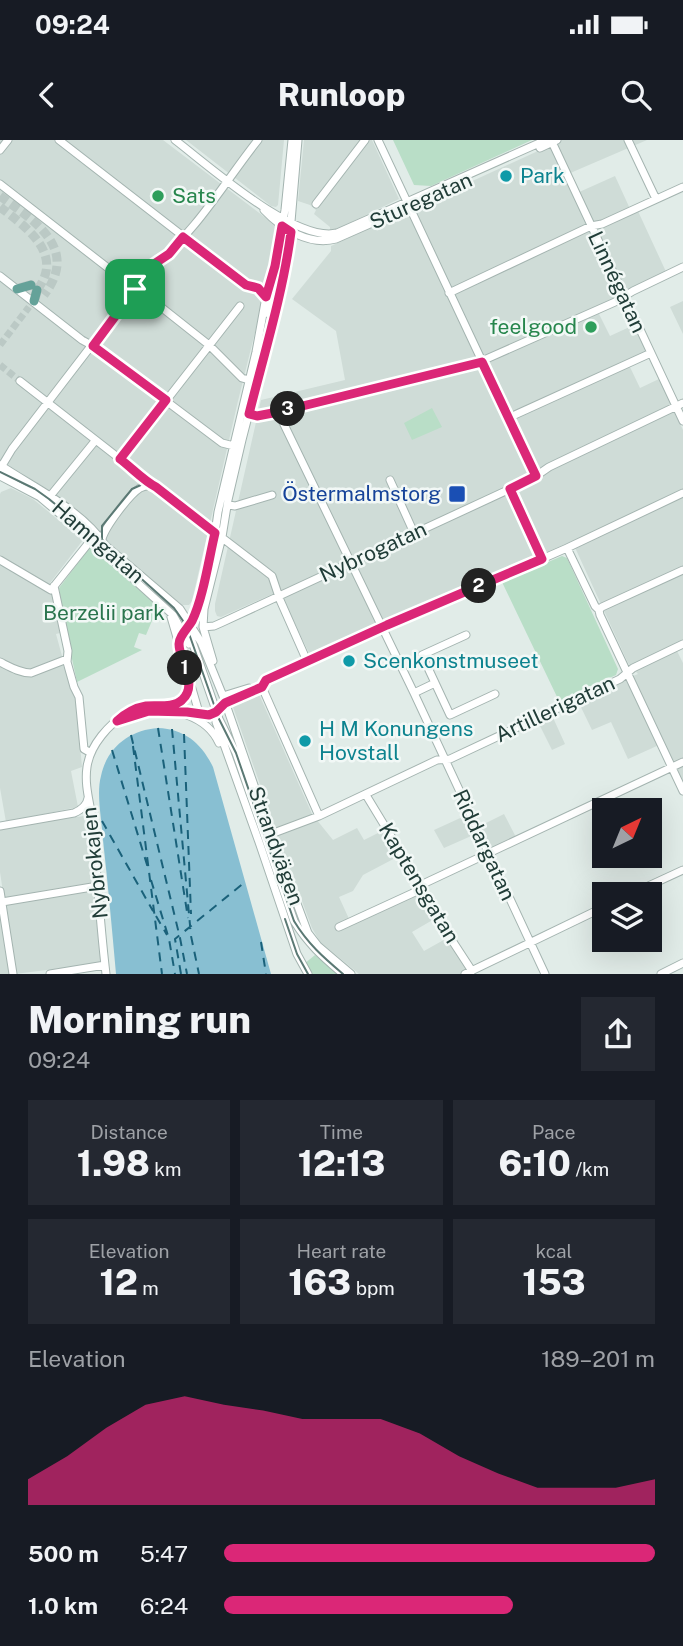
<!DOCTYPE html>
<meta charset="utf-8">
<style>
body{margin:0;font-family:"Public Sans",sans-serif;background:#242831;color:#f1f3f6;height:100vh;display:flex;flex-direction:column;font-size:26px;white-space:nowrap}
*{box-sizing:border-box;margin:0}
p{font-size:23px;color:#9ea1a6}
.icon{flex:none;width:38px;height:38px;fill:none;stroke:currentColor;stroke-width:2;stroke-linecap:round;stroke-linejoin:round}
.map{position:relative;height:834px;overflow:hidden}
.details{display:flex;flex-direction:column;background:#171b24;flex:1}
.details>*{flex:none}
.needle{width:46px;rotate:43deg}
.controls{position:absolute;left:592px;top:658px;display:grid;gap:14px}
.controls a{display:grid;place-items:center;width:70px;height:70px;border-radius:0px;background:#171b24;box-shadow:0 7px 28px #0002;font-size:35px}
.pin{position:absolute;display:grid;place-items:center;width:60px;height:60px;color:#fff;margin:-30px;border-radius:14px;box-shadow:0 4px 10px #0006}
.km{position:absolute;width:35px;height:35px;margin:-18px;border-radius:50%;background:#222;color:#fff;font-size:19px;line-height:35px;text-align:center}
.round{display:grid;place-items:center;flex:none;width:74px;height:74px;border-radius:0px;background:#242831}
.overview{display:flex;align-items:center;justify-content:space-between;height:119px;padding:0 28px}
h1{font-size:38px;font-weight:800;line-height:52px}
.figures{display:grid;grid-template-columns:repeat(3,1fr);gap:10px;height:119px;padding:7px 28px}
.figures div{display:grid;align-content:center;border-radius:0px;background:#242831;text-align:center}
.figures b{font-size:35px;font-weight:800}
.figures small{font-size:19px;font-weight:400}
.figures p{font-size:19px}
.chart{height:196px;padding:14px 28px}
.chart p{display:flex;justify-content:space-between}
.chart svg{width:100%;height:126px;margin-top:7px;fill:#db2777;opacity:.7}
ul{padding:0 28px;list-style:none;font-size:23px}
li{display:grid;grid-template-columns:112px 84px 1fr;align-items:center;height:52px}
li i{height:18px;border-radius:9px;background:#db2777}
.status{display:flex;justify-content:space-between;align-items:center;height:49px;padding:0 35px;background:#171b24;direction:ltr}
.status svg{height:19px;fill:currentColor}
header{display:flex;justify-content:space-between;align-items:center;height:91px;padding:0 28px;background:#171b24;font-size:32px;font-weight:800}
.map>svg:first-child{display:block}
.built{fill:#cfdcd7}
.green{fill:#b9dec7}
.water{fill:#88bfd2}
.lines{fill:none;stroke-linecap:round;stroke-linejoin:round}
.ferry{stroke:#1a617a;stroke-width:2;stroke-dasharray:9 7;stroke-linecap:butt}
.minor-tunnel{stroke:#bbc9c5;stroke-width:7;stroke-dasharray:7 3.5;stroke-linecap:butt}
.major-tunnel{stroke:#bbc9c5;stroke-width:9;stroke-dasharray:9 4.5;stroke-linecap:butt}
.minor-casing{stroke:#a4b4b0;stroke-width:9}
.major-casing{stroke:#c1c9c7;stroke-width:10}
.minor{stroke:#fff;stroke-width:7}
.major{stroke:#65a299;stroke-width:9}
.tram{stroke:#5b7974;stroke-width:2}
.route-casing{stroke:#fff;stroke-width:14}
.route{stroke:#db2777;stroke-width:9}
.culture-dot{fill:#0f9aa8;stroke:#f2f8f6;stroke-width:2.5}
.leisure-dot{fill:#2e9e5b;stroke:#f2f8f6;stroke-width:2.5}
.transit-dot{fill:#1a4fb4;stroke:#f2f8f6;stroke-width:2.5}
.labels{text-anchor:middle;stroke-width:5;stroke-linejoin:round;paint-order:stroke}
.culture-label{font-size:21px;fill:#0d838f;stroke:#f2f8f6;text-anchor:start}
.leisure-label{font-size:21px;fill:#27864d;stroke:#f2f8f6;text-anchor:start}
.street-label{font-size:21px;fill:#213d38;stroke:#f2f8f6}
.transit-label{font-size:21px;fill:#164399;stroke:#f2f8f6;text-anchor:end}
.park-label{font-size:21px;fill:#2a754e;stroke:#f2f8f6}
</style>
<div class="status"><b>09:24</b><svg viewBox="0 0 49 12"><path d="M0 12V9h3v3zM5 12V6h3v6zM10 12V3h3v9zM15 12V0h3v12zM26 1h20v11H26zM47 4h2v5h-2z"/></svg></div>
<header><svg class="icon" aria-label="back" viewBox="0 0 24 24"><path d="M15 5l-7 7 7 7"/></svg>Runloop<svg class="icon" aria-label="search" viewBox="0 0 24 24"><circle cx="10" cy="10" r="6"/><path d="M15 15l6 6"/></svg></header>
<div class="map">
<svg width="683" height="834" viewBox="0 0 683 834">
<rect width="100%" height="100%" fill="#e1ece8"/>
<!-- built -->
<path class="built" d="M0,0H163L275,85L276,90L259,176L238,261L192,461L189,465H182L109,404L96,389L49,350L0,320Z
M186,0H284L278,65L276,67L271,66Z
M304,0H372L399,59L335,90H330V87L314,74L316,70L310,65L298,61Z
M562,0H647L568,34L577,53L615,36L631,71L637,69L668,136L597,170L610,196L636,184L650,214L629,225L640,248L659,239L683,290V503L675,507L683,523V653L659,605L628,619L611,582L592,590L577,559L638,534L628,523L572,401L310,515L279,451L221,477L217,476L215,471V464L261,260L345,240L336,191L292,159L331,111V106Z
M683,161V194L670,167Z
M11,348L33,359L83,400L50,443L60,493L56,494L62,516L59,518L70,539L76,560L82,627L71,631L78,667L6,682L0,648V354L1,352Z
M258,552L312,674L333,700L357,688L364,700L386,689L401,715L363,735L353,751L339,757L350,781L421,748L436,778L412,792L424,811L449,797L471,832L467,834H359L320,802L312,788L280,702L233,567L238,561Z
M550,571L565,604L552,610L536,578Z
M469,674L476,688L504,674L517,699L488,713L478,693L444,708L434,690Z
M84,676L102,823L15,834L0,732V688Z
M0,765L12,834H0Z"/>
<!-- green -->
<path class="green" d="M393,0H532L431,46L414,45Z
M432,268L442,287L412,300L404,283Z
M92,406L99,415L156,464L154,476L146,495L139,493L134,507L142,510L77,542L72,519L69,517L59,448L90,407Z
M562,416L567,418L618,529L616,535L559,561L502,442Z
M315,815L337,834H311L304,824Z"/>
<!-- water -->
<path class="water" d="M158,588C185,589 202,604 213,627L271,834H116C112,789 108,745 103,700C102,681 96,654 101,636C107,607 130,590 158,588Z"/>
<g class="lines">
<!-- ferry -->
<path class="ferry" d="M158,588L188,778
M172,589L191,796L199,834
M184,594L191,774
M131,595L180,798L187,834
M133,606L162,834
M112,610L148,728
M102,681L153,771
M151,740L169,799L175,834
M156,776L167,795
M261,802L266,834
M181,834L175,799L245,742"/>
<!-- minor-tunnel -->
<path class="minor-tunnel" d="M0,205L29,167
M0,225L20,241"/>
<!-- major-tunnel -->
<path class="major-tunnel" d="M0,56C34,81 80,108 44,155
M0,67C26,87 65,114 37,150"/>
<defs>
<path id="minor" d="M59,0L246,145L258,148L266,157
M175,0C209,26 295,103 337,93L546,0
M378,0L537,338
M628,0L656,59
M552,2L683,281
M540,8L557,0
M0,10L8,0
M0,44L135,149
M316,64L365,0
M264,70C282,89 309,106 336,99L449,49
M0,136L82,200L93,206L222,303L234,306
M449,153L591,86L602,84L683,47
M161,167L209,205L242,238L249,240
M269,174L278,128
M20,241L147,340L151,345L156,347L272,436L280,460L307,521
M278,272L414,553L545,834
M249,274L257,276L278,272L475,224L615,162L633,151L683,127
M508,278L651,213
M119,321L240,166
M0,325C36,349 81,369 106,406L180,469L201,502L223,556L271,694L308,793L318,806L351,834
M0,329L12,309L154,124C195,94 226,40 258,0
M0,332L15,339
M0,336L40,357L86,396L173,475L189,504
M390,340L414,393
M510,349L542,419
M51,355L95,301
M229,365L235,366L272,355
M102,399C105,387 129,355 140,348C144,346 146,346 151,345
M567,408L595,466L599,470L600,475L683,651
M0,420L51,450L91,400
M54,446L68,511L67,522L74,547L79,557L84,609L91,613
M599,470L602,467L683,430
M171,477L200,576
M186,484L219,579L236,613L294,781C308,804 323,817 343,834
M203,487L214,486L223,482L510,349L536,336L549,327L683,263
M466,495L422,515L450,575L495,554
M179,504L182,495L190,485L198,465L215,393L218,372L256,212L266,157L275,126L285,70L292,0
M213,521L203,487L204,469L222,397L228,360L242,300L280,152L289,105L298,0
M0,522C10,527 20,533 31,533L67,519
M262,547L319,676
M414,553L435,543
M223,556L249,548
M178,572L187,571L206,575L213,573L225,563L262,547L266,540L567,408L683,353
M117,581C126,578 135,574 144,572C171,566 207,576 219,603
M216,582L260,705L297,814L308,834
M366,655L417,739L425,759L472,831
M0,686L74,673C81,670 87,666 88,658
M271,694L319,676L437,620L450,619L620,539L633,528L683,504
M0,751L13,834
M631,754L683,730
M2,762L98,746
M339,787L413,753L425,743L683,622
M50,834L105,825
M106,834C100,784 97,735 93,685C91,665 84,647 87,627C90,605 109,584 127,573C144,563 162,568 179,563L187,554L189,540
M465,834L604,767
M661,834L683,823"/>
<path id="major" d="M17,149L31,145
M34,161L37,150"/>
</defs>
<!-- minor casing -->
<use href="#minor" class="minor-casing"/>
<!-- major casing -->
<use href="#major" class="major-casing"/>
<!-- minor -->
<use href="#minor" class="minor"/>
<!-- major -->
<use href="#major" class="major"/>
<!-- tram -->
<path class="tram" d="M0,332L35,349L49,359L89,392L174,468L186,485L219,579L236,613L294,781C308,804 323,817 343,834
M106,406L102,399V386L132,349L143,344L156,347L207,386L213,398L212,405L198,465L190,485L189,496
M285,779L297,814L308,834"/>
</g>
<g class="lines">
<defs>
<path id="route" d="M282,86L291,92C283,153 264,214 249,274L257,276L278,272L482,222L536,336L510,349L542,419L387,485L266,540L262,547L225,563L216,572L209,575L187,572L149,571L117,581C126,573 134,568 146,566C157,565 174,568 182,560C199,545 179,521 179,504C179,496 188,488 192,481C203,459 209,418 215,393L156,347C144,341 132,328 120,319L166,260L93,206L154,124L169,114L183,97L246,145L258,148L266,157L275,126Z"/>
</defs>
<!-- route casing -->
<use href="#route" class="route-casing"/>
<!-- route -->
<use href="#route" class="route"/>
</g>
<!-- markers -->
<g class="culture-dot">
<circle cx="506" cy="36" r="7"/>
<circle cx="349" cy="521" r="7"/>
<circle cx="305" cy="601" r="7"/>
</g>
<g class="leisure-dot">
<circle cx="158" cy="56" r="7"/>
<circle cx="591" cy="187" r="7"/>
</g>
<rect class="transit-dot" x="448" y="345" width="18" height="18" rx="3.5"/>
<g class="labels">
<!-- culture labels -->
<g class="culture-label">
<text x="520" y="43">Park</text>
<text x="363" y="528">Scenkonstmuseet</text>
<text x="319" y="596">H M Konungens<tspan x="319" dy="24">Hovstall</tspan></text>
</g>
<!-- leisure labels -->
<g class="leisure-label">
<text x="172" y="63">Sats</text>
<text x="577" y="194" text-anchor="end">feelgood</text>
</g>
<!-- street labels -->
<g class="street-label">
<text transform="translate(421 61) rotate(-24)" y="7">Sturegatan</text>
<text transform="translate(617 142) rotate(65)" y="7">Linnégatan</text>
<text transform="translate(98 402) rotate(41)" y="7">Hamngatan</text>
<text transform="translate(373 412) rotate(-25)" y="7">Nybrogatan</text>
<text transform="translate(555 569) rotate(-25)" y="7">Artillerigatan</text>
<text transform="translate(484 705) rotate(65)" y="7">Riddargatan</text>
<text transform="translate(276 706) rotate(70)" y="7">Strandvägen</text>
<text transform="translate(95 723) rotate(-96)" y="7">Nybrokajen</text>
<text transform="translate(419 743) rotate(59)" y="7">Kaptensgatan</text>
</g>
<!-- transit labels -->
<g class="transit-label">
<text x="441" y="361">Östermalmstorg</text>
</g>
<!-- park labels -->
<g class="park-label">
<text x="104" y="480">Berzelii park</text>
</g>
</g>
</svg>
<div class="controls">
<a><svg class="needle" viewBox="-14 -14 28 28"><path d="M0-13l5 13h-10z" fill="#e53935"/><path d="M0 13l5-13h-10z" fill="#9ea1a6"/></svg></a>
<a><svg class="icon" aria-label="layers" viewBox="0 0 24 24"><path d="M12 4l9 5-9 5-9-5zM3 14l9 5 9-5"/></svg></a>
</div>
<div class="pin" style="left:135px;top:149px;background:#1e9e55"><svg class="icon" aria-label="arrive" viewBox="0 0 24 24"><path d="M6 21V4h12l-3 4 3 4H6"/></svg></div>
<b class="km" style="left:185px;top:528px">1</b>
<b class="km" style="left:479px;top:446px">2</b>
<b class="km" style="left:288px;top:269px">3</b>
</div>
<section class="details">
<div class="overview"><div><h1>Morning run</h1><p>09:24</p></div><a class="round"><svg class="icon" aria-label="share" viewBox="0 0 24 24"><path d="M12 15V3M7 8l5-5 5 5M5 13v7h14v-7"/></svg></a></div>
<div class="figures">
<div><p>Distance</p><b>1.98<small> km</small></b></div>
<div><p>Time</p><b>12:13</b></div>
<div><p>Pace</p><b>6:10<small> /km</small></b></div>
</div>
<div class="figures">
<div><p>Elevation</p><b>12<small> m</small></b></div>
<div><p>Heart rate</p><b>163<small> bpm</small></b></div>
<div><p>kcal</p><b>153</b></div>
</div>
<div class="chart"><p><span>Elevation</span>189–201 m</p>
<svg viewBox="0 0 160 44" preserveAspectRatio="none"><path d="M0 44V35L10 27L20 17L30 9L40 6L50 9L60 11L70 14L80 14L90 14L100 19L110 27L120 33L130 38L140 38L150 38L160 35V44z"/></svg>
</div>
<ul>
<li><b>500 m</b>5:47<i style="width:100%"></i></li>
<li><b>1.0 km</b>6:24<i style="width:67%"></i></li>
</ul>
</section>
